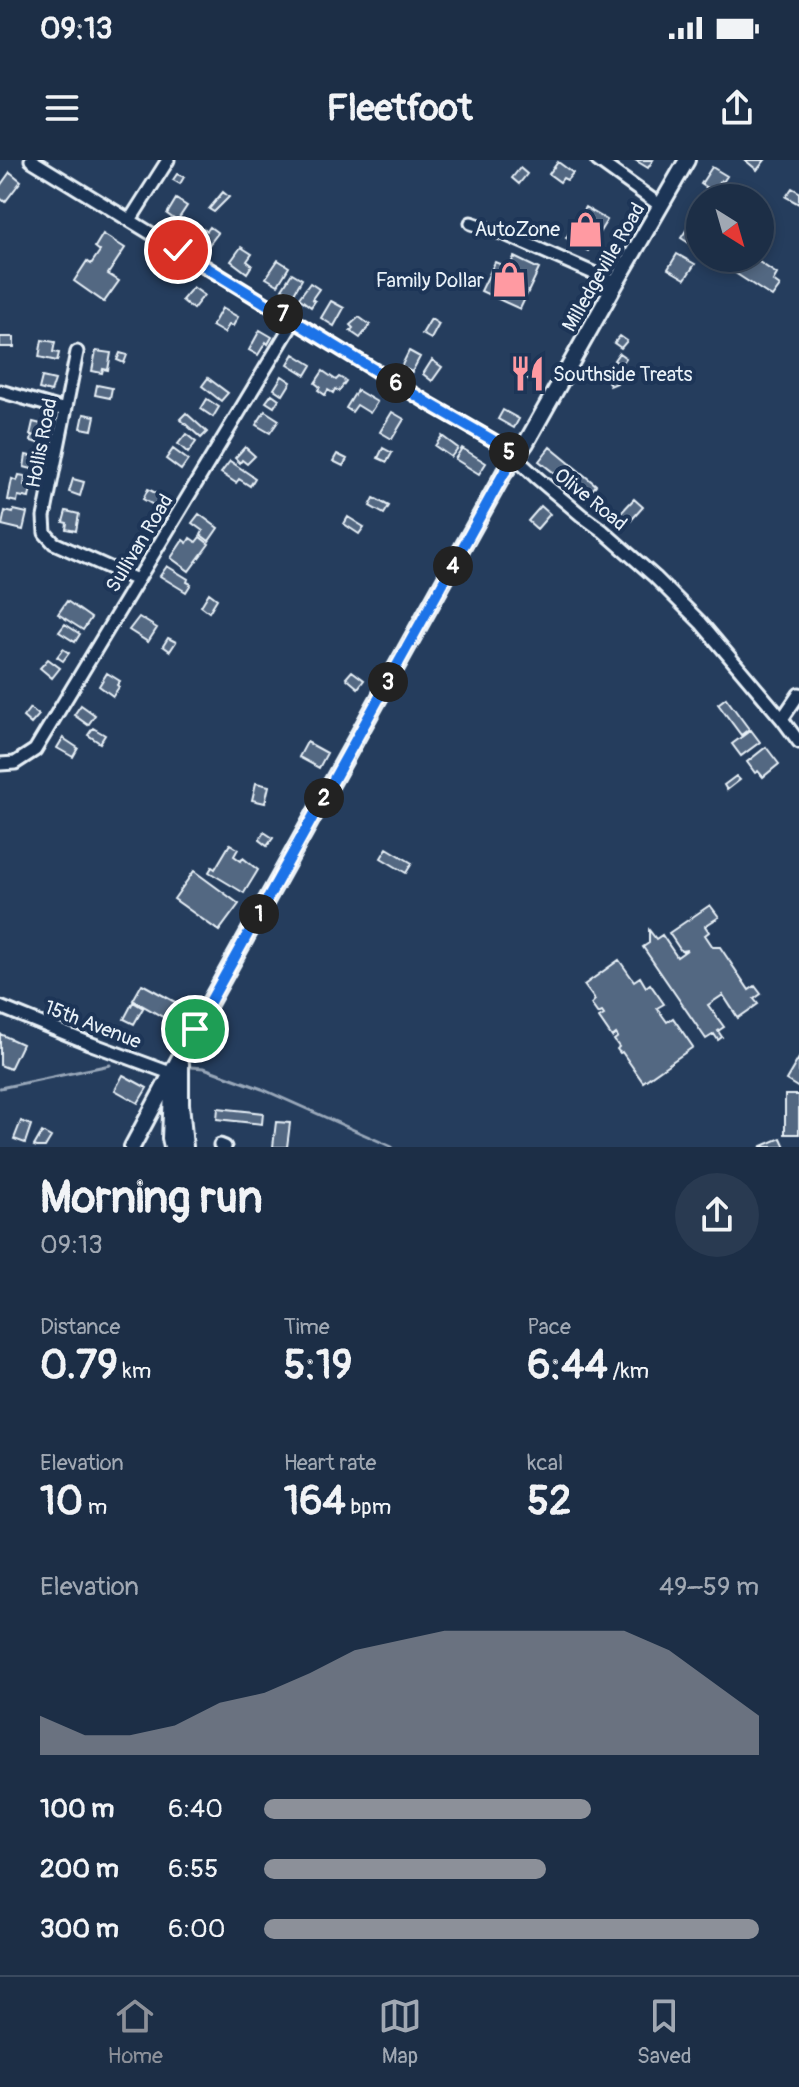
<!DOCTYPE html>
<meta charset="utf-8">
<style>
body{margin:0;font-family:Pangolin,sans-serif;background:#293a51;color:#f1f3f6;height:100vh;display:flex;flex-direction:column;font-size:30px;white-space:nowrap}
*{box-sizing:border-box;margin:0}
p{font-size:26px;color:#a0a8b3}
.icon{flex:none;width:44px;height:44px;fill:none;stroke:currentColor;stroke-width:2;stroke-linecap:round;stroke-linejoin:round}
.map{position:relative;height:987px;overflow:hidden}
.side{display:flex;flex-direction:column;background:#1c2e46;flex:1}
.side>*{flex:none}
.needle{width:52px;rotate:143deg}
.buttons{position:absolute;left:686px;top:24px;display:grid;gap:16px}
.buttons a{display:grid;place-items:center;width:88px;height:88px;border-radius:50%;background:#1c2e46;box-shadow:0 4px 12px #0003,0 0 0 2px #3a4a5f;font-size:40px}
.pin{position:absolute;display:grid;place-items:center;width:68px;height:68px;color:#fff;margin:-34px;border:4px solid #fff;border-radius:50%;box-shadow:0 2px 8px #0007}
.km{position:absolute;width:40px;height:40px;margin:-20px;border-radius:50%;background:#222;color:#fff;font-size:22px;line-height:40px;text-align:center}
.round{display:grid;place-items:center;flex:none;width:84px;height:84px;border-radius:42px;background:#293a51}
.headline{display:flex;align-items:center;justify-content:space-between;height:136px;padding:0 40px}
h1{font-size:44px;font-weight:800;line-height:60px}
.metrics{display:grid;grid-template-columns:repeat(3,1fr);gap:12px;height:136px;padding:8px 40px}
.metrics div{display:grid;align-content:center}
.metrics b{font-size:40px;font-weight:800}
.metrics small{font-size:22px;font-weight:400}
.metrics p{font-size:22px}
.chart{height:224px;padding:16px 40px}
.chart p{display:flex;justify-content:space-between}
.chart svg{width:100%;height:144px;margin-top:8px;fill:#8c9099;opacity:.7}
ul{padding:0 40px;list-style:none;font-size:26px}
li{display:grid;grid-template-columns:128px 96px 1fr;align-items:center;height:60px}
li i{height:20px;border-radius:10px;background:#8c9099}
.status{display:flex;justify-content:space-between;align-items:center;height:56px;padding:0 40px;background:#1c2e46;direction:ltr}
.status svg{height:22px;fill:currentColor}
header{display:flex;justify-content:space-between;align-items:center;height:104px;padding:0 40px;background:#1c2e46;font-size:36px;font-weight:800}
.tab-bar{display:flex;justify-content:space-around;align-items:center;height:112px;border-top:2px solid #3a4a5f;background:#1c2e46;font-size:22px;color:#a0a8b3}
.tab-bar a{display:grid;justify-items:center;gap:4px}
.tab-bar .current{color:#8c9099}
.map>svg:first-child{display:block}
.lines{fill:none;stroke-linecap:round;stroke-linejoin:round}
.stream{stroke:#99a8ba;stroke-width:3}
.building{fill:#536782;stroke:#e8f1f8;stroke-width:2}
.minor-casing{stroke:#e8f1f8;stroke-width:17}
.major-casing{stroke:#e8f1f8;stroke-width:20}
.minor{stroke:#1d3557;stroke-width:11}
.major{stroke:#1d3557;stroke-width:14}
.route-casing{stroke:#fff;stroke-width:16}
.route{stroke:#1a73e8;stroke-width:10}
.labels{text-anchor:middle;stroke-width:8;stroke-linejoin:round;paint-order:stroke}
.poi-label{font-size:20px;fill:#e8f1f8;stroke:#1d3557;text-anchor:end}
.street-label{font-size:20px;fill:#e8f1f8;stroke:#1d3557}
</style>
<div class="status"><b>09:13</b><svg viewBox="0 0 49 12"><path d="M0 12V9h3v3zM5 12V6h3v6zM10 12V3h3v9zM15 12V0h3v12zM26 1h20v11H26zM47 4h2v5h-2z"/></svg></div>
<header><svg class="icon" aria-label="menu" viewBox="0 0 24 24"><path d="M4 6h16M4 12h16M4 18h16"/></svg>Fleetfoot<svg class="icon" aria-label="share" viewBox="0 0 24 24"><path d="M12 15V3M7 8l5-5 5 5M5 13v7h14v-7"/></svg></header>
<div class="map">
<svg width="799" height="987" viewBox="0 0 799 987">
<rect width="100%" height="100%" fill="#253d5d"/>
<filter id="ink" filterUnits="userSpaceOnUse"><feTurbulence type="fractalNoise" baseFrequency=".0125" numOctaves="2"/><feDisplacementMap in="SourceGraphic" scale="16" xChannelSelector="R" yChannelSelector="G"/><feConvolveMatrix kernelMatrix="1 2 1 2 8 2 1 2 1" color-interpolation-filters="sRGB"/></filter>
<g filter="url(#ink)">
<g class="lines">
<!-- stream -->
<path class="stream" d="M191,907L204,908L262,929L392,987
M0,928L110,905"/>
</g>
<!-- building -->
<path class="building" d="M635,0H653L648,8Z
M745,0H765L757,10Z
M558,2L573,13L567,20L563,18L560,22L549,14Z
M712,7L727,16L723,22L721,20L713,32L701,24Z
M520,8L527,14L519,24L512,18Z
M10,12L21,21L5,42L0,38V26Z
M177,14L184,17L180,24L173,20Z
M792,28L799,32V44L786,37Z
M223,32L229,37L214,52L209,49Z
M176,39L187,46L177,61L167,54Z
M585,47L607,60L588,91L566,78Z
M700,49V90L681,78Z
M210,67L218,73L208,86L198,78L204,69L207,71Z
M103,74L125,88L108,114L119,121L104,142L74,121L87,101L91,104L100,91L95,87Z
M241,87L252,94L247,101L252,105L247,113L231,101Z
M677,94L695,104L685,119L668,109Z
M514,97L539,109L520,149L481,131L495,102L509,108Z
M712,98H753L777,114L773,121L780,126L772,137Z
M278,100L289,107L278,125L266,118Z
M292,113L302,119L293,135L282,129Z
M310,123L319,129L312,139L315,141L311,147L299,138Z
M193,127L204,135L193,149L182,140Z
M331,141L344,148L334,166L321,158Z
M222,148L238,157L233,166L229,165L224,173L212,166Z
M359,157L370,165L360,178L350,171L353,168L350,165Z
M431,159L439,164L431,179L422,174Z
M260,170L272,177L268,184L266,182L258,195L249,190Z
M620,176L627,181L621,188L614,183Z
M0,177H14V187H0Z
M42,180L55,182L53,192L59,193L57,201L39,197Z
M96,191L111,193L108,210L103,209L102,213L92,211Z
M409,191L420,197L412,212L401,207Z
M120,193L127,195L124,203L117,200Z
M619,193L626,198L621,205L614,200Z
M294,194L312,205L306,215L288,204Z
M432,200L442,207L432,221L423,214Z
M519,204L540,218L536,224L515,211Z
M323,211L336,220L339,217L346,221L339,231L335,229L333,233L328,230L325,235L318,230L320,227L315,223Z
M611,212L617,223L610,226L605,215Z
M282,216L291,222L283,235L274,229Z
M42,217L55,220L51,232L39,229Z
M208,218L228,233L221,241L202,226Z
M97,225L112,228L110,238L95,235Z
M357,230L377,242L370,253L357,245L352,252L346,248Z
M272,234L279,239L274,247L266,242Z
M207,239L219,247L213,257L201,249Z
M503,250L519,259L514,268L498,259Z
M265,251L279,260L270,273L256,265Z
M392,252L404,259L392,279L380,272Z
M186,253L207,272L201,278L180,259Z
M84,254L95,256L92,270L81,268Z
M33,262L45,265L42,277L30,275Z
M186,274L196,282L188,293L178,284Z
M32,275L44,279L43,284L31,281Z
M442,276L458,288L451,297L435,286Z
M245,287L255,296L247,304L242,300L240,303L235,298Z
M550,287L596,325L586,338L539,301Z
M383,288L392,293L387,302L378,298Z
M462,288L486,303L479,314L455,299Z
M173,289L188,300L181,310L166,299Z
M337,294L347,299L343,306L333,301Z
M26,295L39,298L36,310L24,307Z
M230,301L255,318L250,326L239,319L236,323L221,313Z
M19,315L25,316L24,326L31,327L29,338L18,336L17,342L8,340L12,319L17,321Z
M73,319L84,322L80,336L69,332Z
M148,329L163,337L157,347L143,339Z
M374,338L389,346L384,354L370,346Z
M634,339L643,347L626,366L617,357Z
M541,346L550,354L537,369L528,361Z
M14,350L27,353L23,370L2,365L5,351L13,353Z
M66,351L79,354L76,371L66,369L67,363L63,362Z
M199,354L218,368L209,381L201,375L203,371L192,363Z
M348,357L364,367L359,374L344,364Z
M200,377L209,384L189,411L171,398L183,380L187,383L190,378L196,382Z
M167,406L188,419L187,422L191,424L186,432L160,416Z
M209,433L217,439L209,452L201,446Z
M67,441L91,458L83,470L58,454Z
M139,457L157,468L148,482L129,470Z
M65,464L80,474L75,482L59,472Z
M168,478L176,482L170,491L163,486Z
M63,489L69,493L63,501L57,497Z
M48,499L60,508L52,518L40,508Z
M352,511L364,520L358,528L346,518Z
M107,513L120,521L117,525L119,527L113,536L99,526Z
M726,538L749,569L741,575L718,544Z
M81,545L95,555L88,565L74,555Z
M30,548L39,555L31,564L23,557Z
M93,568L105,575L100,583L88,575Z
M751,570L760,582L741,596L732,584Z
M63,578L78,588L73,597L57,588Z
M307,582L327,593L319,608L299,597Z
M766,587L779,604L763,617L758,611L755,613L747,602Z
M736,616L740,620L727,630L724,625Z
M256,623L269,626L265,643L252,640Z
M264,672L273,678L267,686L259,680Z
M230,684L238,689L234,696L241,701L243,698L258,710L244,733L209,712L212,707L215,709Z
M387,688L412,703L406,713L381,698Z
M194,711L239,744L219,771L174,739Z
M710,745L719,757L705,766L709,772L705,775L713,787H720L749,830L755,826L761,834L754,839L758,844L738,858L723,835L708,845L724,867L718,871L722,877L718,880L714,874L706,879L643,787L649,783V770L656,779L662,775L677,797L687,790L681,791L669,773Z
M619,800L634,821L640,817L646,827L650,824L664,844L657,848L667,862L673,858L693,887L643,922L622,892L620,893L617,889L619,887L614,880L618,877L616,874L612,877L599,858L604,855L602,852L598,854L591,844L595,840L584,825Z
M142,824L186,848L177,865L133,840Z
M133,842L143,848L134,864L124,859Z
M0,874L22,884L10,909L0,905Z
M799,898V928L786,920Z
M123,915L147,928L138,943L115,930Z
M785,935H799V974H785Z
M218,948L263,953L262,964L217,959Z
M21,961L31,965L25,983L14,979Z
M276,962L290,963L287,987H273Z
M42,972L51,977L45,987H37L34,986Z
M781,978L785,987H760Z"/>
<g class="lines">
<defs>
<path id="minor" d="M31,0L430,244L503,286L536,317L581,355L603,371L655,417L701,463L782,559L799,582
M597,0L661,46
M130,60L168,0
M471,63L507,75L616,123
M77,192L44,357L45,373L54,383L137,420
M0,231L65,250
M782,559L799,534
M0,604L15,603L35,590L294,161
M0,847L89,883L173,914
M220,985L225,987"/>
<path id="major" d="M181,903V944L185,987
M132,987L195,869L504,313L526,283L616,123L687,0
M172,987L170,978L172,930"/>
</defs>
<!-- minor casing -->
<use href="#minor" class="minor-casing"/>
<!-- major casing -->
<use href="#major" class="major-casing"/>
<!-- minor -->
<use href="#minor" class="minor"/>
<!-- major -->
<use href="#major" class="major"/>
</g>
</g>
<g class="lines" filter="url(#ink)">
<defs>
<path id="route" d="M178,90L430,244L503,286L515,298L504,313L195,869"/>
</defs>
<!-- route casing -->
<use href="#route" class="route-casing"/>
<!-- route -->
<use href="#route" class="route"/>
</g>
<!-- icons -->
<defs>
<symbol id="shop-bare" viewBox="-9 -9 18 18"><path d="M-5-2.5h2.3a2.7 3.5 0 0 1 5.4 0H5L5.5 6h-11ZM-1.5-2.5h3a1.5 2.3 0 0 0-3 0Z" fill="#ff9aa2" stroke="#1d3557" stroke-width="2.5" paint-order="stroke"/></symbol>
<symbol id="restaurant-bare" viewBox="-9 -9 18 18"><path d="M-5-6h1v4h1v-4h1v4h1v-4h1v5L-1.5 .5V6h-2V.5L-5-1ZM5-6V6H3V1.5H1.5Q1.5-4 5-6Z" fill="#ff9aa2" stroke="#1d3557" stroke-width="2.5" paint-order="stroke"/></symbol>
</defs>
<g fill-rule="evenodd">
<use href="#shop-bare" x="560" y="44" width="51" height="51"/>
<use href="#shop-bare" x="484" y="94" width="51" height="51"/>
<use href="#restaurant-bare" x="502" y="188" width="51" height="51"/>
</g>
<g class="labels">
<!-- poi labels -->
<g class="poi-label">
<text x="560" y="76">AutoZone</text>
<text x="484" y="127">Family Dollar</text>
<text x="553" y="221" text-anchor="start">Southside Treats</text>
</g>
<!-- street labels -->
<g class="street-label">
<text transform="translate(603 107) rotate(-60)" y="7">Milledgeville Road</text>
<text transform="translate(41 283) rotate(-79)" y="7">Hollis Road</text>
<text transform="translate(591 339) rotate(39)" y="7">Olive Road</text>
<text transform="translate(139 383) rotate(-59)" y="7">Sullivan Road</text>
<text transform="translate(93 864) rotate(21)" y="7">15th Avenue</text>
</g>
</g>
</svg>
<div class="buttons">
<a><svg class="needle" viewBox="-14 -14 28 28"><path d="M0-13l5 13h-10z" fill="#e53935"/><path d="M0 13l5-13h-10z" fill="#a0a8b3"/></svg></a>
</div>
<div class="pin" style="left:195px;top:869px;background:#1e9e55"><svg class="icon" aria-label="arrive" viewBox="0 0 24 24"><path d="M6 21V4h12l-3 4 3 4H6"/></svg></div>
<div class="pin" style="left:178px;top:90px;background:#d93025"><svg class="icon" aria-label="check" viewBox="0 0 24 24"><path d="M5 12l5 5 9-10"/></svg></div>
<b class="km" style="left:259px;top:754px">1</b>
<b class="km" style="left:324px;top:638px">2</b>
<b class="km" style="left:388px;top:522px">3</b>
<b class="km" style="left:453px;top:406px">4</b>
<b class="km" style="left:509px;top:292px">5</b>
<b class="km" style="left:396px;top:223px">6</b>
<b class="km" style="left:283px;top:154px">7</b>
</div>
<section class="side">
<div class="headline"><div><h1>Morning run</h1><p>09:13</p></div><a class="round"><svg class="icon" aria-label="share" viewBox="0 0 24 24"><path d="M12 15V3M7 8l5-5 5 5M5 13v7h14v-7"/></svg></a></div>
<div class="metrics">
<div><p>Distance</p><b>0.79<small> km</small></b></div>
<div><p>Time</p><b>5:19</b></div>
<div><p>Pace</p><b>6:44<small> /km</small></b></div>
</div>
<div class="metrics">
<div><p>Elevation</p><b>10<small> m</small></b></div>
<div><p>Heart rate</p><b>164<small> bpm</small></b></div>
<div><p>kcal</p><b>52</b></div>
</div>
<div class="chart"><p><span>Elevation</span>49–59 m</p>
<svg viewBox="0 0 160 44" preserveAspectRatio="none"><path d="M0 44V32L10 38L20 38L30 35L40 28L50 25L60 19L70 12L80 9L90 6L100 6L110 6L120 6L130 6L140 12L150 22L160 32V44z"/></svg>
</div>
<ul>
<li><b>100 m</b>6:40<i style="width:66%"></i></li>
<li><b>200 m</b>6:55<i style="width:57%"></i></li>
<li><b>300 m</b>6:00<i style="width:100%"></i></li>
</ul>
</section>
<nav class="tab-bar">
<a class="current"><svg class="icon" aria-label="home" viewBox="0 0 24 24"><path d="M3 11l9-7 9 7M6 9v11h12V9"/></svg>Home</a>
<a><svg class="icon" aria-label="map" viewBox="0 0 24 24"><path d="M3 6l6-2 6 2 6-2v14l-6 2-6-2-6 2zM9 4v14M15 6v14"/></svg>Map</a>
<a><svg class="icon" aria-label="saved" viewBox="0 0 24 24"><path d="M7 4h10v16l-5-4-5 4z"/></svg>Saved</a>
</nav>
